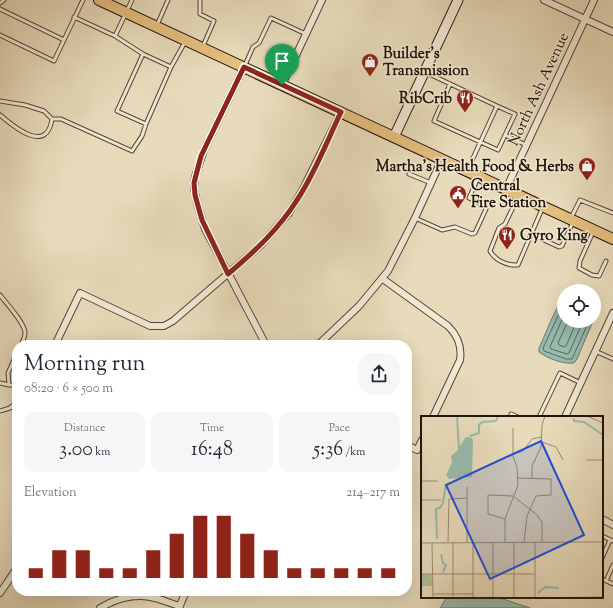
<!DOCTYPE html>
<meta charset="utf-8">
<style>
body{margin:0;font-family:"Sorts Mill Goudy",serif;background:#f6f6f7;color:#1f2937;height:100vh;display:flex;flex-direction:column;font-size:15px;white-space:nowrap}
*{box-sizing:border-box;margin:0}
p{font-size:13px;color:#747a83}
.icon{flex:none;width:22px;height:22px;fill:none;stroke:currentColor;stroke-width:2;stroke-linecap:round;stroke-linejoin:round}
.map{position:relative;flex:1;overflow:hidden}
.side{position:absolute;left:12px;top:340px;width:400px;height:256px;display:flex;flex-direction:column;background:#fff;border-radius:16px;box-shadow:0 4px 16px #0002}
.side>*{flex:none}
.fabs{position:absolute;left:557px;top:284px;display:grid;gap:8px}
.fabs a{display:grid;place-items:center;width:44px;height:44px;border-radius:50%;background:#fff;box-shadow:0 4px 16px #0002;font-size:20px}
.pin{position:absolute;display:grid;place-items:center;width:34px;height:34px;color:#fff;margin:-41px -17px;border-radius:50% 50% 50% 0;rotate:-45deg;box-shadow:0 0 4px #0007}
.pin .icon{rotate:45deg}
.round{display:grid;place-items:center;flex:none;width:42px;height:42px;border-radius:16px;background:#f6f6f7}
.headline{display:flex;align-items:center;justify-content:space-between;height:68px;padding:0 12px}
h1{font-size:22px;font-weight:600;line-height:30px}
.stats{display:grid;grid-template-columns:repeat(3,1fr);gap:6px;height:68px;padding:4px 12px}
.stats div{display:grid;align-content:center;border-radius:10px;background:#f6f6f7;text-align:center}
.stats b{font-size:20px;font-weight:600}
.stats small{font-size:11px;font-weight:400}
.stats p{font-size:11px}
.chart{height:112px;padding:8px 12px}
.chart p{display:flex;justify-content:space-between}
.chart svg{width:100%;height:72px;margin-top:4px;stroke:#8f2418;stroke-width:6}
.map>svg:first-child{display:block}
.water{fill:#97bbae;stroke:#68786c}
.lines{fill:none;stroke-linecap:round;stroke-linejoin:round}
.shore{stroke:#5c685b;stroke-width:1}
.lane-casing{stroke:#544635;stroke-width:5}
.street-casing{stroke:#544635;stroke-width:8}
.secondary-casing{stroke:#221408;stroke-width:11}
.primary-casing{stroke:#221408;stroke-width:12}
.lane{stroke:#f0e8d3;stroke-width:3}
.street{stroke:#f0e8d3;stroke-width:6}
.secondary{stroke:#f0e8d3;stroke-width:9}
.primary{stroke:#e4be7e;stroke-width:10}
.route-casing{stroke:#fff;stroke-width:8}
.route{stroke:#8f2418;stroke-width:5}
.labels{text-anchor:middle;stroke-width:3;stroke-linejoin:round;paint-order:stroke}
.poi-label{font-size:15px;font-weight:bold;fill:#221408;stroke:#f0e8d3;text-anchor:start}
.street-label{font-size:15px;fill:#221408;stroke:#f0e8d3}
.inset-river{fill:none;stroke:#97bbae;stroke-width:2}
.inset-road{fill:none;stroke:#998b73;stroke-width:1}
.view{fill:#1d4ed8;fill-opacity:0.15;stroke:#1d4ed8;stroke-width:2}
.inset-edge{fill:none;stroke:#221408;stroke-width:2}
</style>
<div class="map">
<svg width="613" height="608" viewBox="0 0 613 608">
<rect width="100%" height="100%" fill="#e8dbbb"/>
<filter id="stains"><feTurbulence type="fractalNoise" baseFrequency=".005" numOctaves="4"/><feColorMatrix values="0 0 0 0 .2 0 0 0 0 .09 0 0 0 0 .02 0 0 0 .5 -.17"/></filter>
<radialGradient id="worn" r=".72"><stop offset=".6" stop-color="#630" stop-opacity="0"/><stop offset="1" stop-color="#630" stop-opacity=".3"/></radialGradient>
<!-- water -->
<path class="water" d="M564,298V321H593L577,359L574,363C562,364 549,359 539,352V348C544,338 557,303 564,298Z
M447,597H497L530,608H440Z"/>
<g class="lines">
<!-- shore -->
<path class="shore" d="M564,303L543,348L544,351L566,359H572L589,321
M564,315L550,347L551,349L567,354L569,353L583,321
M568,321L558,343L559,345L564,347L566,346L577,321"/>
<defs>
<path id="lane" d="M200,0V14L214,21L203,46
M0,3L4,0
M0,9L64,40
M74,17L115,36L143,54
M157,25L168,0
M0,35L54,61L83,0
M115,36L132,0
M245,65L253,47L259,43L271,18L306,34
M427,73L497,106L468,169
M450,84L434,121L498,150L515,114L497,106
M0,101L25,105L44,111L52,119C47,154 15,128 0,115
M52,119H61L132,151L142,136L146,124L171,67L185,42
M146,124L117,111L143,54L171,67
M505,135L526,145
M409,174L431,183
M518,197L505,224L499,228L490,251C495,260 507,266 518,265L542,209
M415,218L442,230L455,227L472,234L475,233L486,209L485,206L469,198L478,178
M571,218L580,200L613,213
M593,232L580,261L579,268L592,275L599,276L606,261
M531,234L559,247L562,246L573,222
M0,295C6,303 25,323 25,333C25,337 23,341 21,345
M595,351L613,359
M0,383L9,385H17
M9,385L8,373L17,353
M0,411L10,408L17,402
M511,414L518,417
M539,417L560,373L581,383
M602,536L613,541
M602,558L610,540
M602,579L613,584
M606,581L613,565"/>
<path id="street" d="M544,0L613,32
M244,67L204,150L195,177L194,188L197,203L205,229L266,345
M282,85L322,0
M506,189L594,0
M383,279L448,326C458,336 462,346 460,360L433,417
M55,345L80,293L150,326H164L173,321L260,246L289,213L303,189L341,112
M318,345L359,306L388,271L415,218L442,159
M565,417L613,313
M407,445L417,450L422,440
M602,519L613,525
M0,593L17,568
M100,608C117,598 135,593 155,598C164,600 171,604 180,606
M179,608L186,591"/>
<path id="secondary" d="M394,137L458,0"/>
<path id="primary" d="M99,0L613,239"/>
</defs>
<!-- lane casing -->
<use href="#lane" class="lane-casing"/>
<!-- street casing -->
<use href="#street" class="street-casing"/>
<!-- secondary casing -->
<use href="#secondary" class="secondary-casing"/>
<!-- primary casing -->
<use href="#primary" class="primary-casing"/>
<!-- lane -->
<use href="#lane" class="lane"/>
<!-- street -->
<use href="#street" class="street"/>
<!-- secondary -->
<use href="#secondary" class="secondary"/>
<!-- primary -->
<use href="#primary" class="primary"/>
</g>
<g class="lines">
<defs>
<path id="route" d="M244,67L341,112C327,141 315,173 297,200C279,229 254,252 228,274L202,220L195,195L194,183L201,156Z"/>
</defs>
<!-- route casing -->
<use href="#route" class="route-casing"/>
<!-- route -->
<use href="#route" class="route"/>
</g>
<!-- icons -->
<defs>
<symbol id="shop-pin" viewBox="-11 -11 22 30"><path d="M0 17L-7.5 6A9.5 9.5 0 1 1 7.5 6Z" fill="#8f2418" stroke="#f0e8d3"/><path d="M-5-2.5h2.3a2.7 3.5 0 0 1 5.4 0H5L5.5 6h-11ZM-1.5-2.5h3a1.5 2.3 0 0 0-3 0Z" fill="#fff"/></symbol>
<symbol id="restaurant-pin" viewBox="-11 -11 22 30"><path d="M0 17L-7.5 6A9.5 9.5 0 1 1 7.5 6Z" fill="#8f2418" stroke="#f0e8d3"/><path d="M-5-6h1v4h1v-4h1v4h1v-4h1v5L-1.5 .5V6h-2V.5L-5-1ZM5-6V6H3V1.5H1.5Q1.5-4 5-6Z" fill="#fff"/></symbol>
<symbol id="civic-pin" viewBox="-11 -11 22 30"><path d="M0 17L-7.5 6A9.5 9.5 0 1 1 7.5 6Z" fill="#8f2418" stroke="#f0e8d3"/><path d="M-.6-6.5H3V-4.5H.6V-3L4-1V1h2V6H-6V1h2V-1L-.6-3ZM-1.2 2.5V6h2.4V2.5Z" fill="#fff"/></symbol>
</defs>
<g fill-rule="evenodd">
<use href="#shop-pin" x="360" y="52" width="20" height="27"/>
<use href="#restaurant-pin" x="455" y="88" width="20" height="27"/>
<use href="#shop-pin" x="577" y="156" width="20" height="27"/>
<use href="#civic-pin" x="448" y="184" width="20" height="27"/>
<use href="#restaurant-pin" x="497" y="225" width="20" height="27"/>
</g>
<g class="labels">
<!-- poi labels -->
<g class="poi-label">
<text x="383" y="58">Builder's<tspan x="383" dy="17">Transmission</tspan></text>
<text x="452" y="103" text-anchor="end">RibCrib</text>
<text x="574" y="171" text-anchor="end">Martha's Health Food &amp; Herbs</text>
<text x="471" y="190">Central<tspan x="471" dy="17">Fire Station</tspan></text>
<text x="520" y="240">Gyro King</text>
</g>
<!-- street labels -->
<g class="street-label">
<text transform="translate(538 89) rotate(-65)" y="5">North Ash Avenue</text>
</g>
</g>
<!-- overview -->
<g transform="translate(421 416)">
<rect width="182" height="182" fill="#e8dbbb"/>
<path d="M0,158L11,159V170H1V177Z" fill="#b4c192"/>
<path d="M45,21L51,22L52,25L51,61L28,63L25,59L31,46L30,40L36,35Z" fill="#97bbae"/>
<path class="inset-river" d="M36,0L38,33M153,2V5L163,6L182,19M49,20L58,17V9L61,6L75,5L77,0M16,123L15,93L19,92L22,87L25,68M20,138L22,147L25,149L22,156M0,177L1,164L9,159M117,177L124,171L138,172"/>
<path class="inset-road" d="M166,0L182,7M121,26L135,31L142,44M92,38L102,35L111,23L121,21M165,44H182M96,62L130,63V79L115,80L106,100L103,126M111,62V50L120,31L121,9L124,0M0,65H17M0,84H20M84,103L67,98V79L92,80L115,98L121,106V126M27,126L28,83L46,82M46,126V71M84,126V103L97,69L96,51L92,40V12M0,127L182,126M11,127L12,182M0,158H114M12,178H52M32,182V127M52,182V127M72,182V127M93,182V126M111,182L182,181M114,182V127"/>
<path class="view" d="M120,25L163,119L69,163L25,69Z"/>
<rect width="182" height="182" class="inset-edge"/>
</g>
<rect width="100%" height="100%" filter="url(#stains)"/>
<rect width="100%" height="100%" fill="url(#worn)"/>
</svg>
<div class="fabs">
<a><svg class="icon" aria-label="locate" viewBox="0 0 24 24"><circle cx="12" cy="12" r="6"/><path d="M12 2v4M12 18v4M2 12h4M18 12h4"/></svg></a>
</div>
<div class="pin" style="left:282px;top:85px;background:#1e9e55"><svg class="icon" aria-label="arrive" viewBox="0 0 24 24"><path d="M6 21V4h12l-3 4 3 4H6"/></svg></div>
<section class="side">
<div class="headline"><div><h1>Morning run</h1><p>08:20 · 6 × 500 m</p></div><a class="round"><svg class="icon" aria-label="share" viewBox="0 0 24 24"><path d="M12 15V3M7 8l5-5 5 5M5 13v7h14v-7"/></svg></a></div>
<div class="stats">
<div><p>Distance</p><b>3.00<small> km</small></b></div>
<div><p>Time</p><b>16:48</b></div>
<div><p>Pace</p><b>5:36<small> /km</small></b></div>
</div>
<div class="chart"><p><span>Elevation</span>214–217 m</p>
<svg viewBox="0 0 160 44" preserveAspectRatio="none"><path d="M5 44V38M15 44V27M25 44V27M35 44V38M45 44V38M55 44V27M65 44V17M75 44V6M85 44V6M95 44V17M105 44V27M115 44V38M125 44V38M135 44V38M145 44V38M155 44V38"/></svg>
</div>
</section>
</div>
